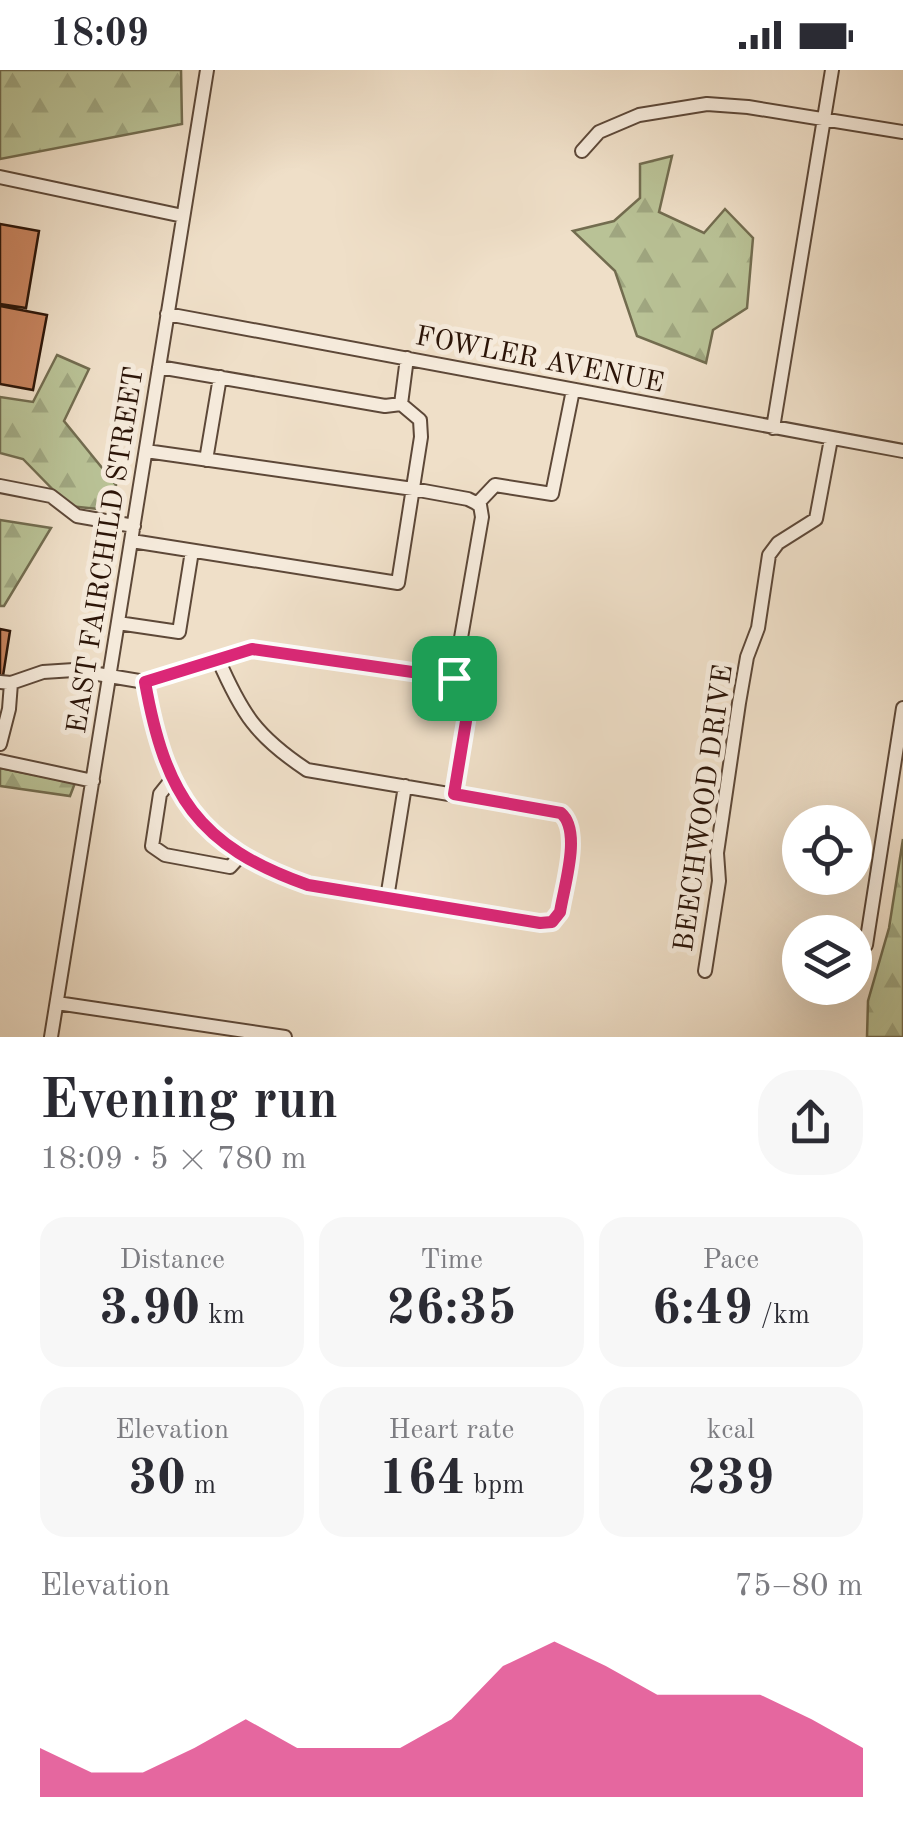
<!DOCTYPE html>
<meta charset="utf-8">
<style>
body{margin:0;font-family:"Old Standard TT",serif;background:#f7f7f7;color:#2b2b33;height:100vh;display:flex;flex-direction:column;font-size:38px;white-space:nowrap}
*{box-sizing:border-box;margin:0}
p{font-size:32px;color:#7c7c81}
.icon{flex:none;width:55px;height:55px;fill:none;stroke:currentColor;stroke-width:2;stroke-linecap:round;stroke-linejoin:round}
.map{position:relative;height:967px;overflow:hidden}
.drawer{display:flex;flex-direction:column;background:#fff;flex:1}
.drawer>*{flex:none}
.controls{position:absolute;left:782px;top:735px;display:grid;gap:20px}
.controls a{display:grid;place-items:center;width:90px;height:90px;border-radius:50%;background:#fff;box-shadow:0 10px 40px #0002;font-size:50px}
.pin{position:absolute;display:grid;place-items:center;width:85px;height:85px;color:#fff;margin:-42px;border-radius:20px;box-shadow:0 5px 15px #0006}
.round{display:grid;place-items:center;flex:none;width:105px;height:105px;border-radius:40px;background:#f7f7f7}
.head{display:flex;align-items:center;justify-content:space-between;height:170px;padding:0 40px}
h1{font-size:55px;font-weight:700;line-height:75px}
.metrics{display:grid;grid-template-columns:repeat(3,1fr);gap:15px;height:170px;padding:10px 40px}
.metrics div{display:grid;align-content:center;border-radius:25px;background:#f7f7f7;text-align:center}
.metrics b{font-size:50px;font-weight:700}
.metrics small{font-size:28px;font-weight:400}
.metrics p{font-size:28px}
.chart{height:280px;padding:20px 40px}
.chart p{display:flex;justify-content:space-between}
.chart svg{width:100%;height:180px;margin-top:10px;fill:#db2777;opacity:.7}
.status{display:flex;justify-content:space-between;align-items:center;height:70px;padding:0 50px;background:#fff;direction:ltr}
.status svg{height:28px;fill:currentColor}
.map>svg:first-child{display:block}
.forest{fill:url(#forest-firs);stroke:#726c4f;stroke-width:2.5}
.building{fill:#c7835e;stroke:#2c1508;stroke-width:2.5}
.lines{fill:none;stroke-linecap:round;stroke-linejoin:round}
.minor-casing{stroke:#5d4838;stroke-width:16}
.minor{stroke:#f5eadb;stroke-width:12}
.route-casing{stroke:#fff;stroke-width:20}
.route{stroke:#db2777;stroke-width:12}
.labels{text-anchor:middle;stroke-width:10;stroke-linejoin:round;paint-order:stroke}
.street-label{font-size:28px;fill:#2c1508;stroke:#f5eadb}
</style>
<div class="status"><b>18:09</b><svg viewBox="0 0 49 12"><path d="M0 12V9h3v3zM5 12V6h3v6zM10 12V3h3v9zM15 12V0h3v12zM26 1h20v11H26zM47 4h2v5h-2z"/></svg></div>
<div class="map">
<svg width="903" height="967" viewBox="0 0 903 967">
<defs>
<pattern id="forest-firs" width="22" height="20" patternUnits="userSpaceOnUse" patternTransform="scale(2.5)"><rect width="22" height="20" fill="#b9c296"/><path d="M5 1l3.5 6h-7zM16 11l3.5 6h-7z" fill="#9fa680"/></pattern>
</defs>
<rect width="100%" height="100%" fill="#efdfc8"/>
<filter id="stains"><feTurbulence type="fractalNoise" baseFrequency=".002" numOctaves="4"/><feColorMatrix values="0 0 0 0 .2 0 0 0 0 .09 0 0 0 0 .02 0 0 0 .5 -.17"/></filter>
<radialGradient id="worn" r=".72"><stop offset=".6" stop-color="#630" stop-opacity="0"/><stop offset="1" stop-color="#630" stop-opacity=".3"/></radialGradient>
<!-- forest -->
<path class="forest" d="M0,0H181L182,54L0,89Z
M672,86L659,142L704,163L725,139L753,168L747,238L713,260L706,293L637,266L615,201L573,161L614,151L640,128V94Z
M57,285L89,299L64,351L116,415L98,439L69,436L23,389L0,383V327L33,332Z
M0,450L51,458L4,536H0Z
M0,698L75,713L70,726L0,716Z
M903,769V967H867L868,931L889,858Z"/>
<!-- building -->
<path class="building" d="M0,154L39,161L26,238L0,234Z
M0,236L47,245L33,320L0,314Z
M0,559L10,561L3,606H0Z"/>
<g class="lines">
<defs>
<path id="minor" d="M582,81L599,62L639,45L707,34L748,37L903,62
M0,107L183,146
M167,244L903,381
M159,297L385,336L401,334
M773,358L832,0
M146,381L413,419L468,429L480,435L482,447L454,608
M206,390L220,307
M0,416L51,426L77,446L134,456
M477,434L495,415L552,424L573,320
M132,471L398,513L421,367L420,350L401,334L407,288
M118,553L179,562L192,481
M0,612L11,613L43,602L74,600L145,612L253,579L454,608L470,627L454,724
M145,612C165,724 198,776 308,815L539,853L553,851L559,843C564,816 582,761 561,743L307,700C256,666 242,644 218,589
M0,674L9,639L11,613
M0,691L93,711
M172,709L160,724L152,776L165,785L230,797L241,785
M387,828L405,716
M866,875L903,638
M705,901L719,811L717,783L739,633L747,587L758,558L769,485L778,473L816,449L831,369
M57,933L285,967
M51,967L207,0"/>
</defs>
<!-- minor casing -->
<use href="#minor" class="minor-casing"/>
<!-- minor -->
<use href="#minor" class="minor"/>
</g>
<g class="lines">
<defs>
<path id="route" d="M252,579L454,608L470,627L454,724L561,743C582,761 564,816 560,842L552,852L540,853L308,815C197,776 165,724 145,612Z"/>
</defs>
<!-- route casing -->
<use href="#route" class="route-casing"/>
<!-- route -->
<use href="#route" class="route"/>
</g>
<g class="labels">
<!-- street labels -->
<g class="street-label">
<text transform="translate(540 288) rotate(11)" y="10">FOWLER AVENUE</text>
<text transform="translate(104 480) rotate(-81)" y="10">EAST FAIRCHILD STREET</text>
<text transform="translate(702 738) rotate(-82)" y="10">BEECHWOOD DRIVE</text>
</g>
</g>
<rect width="100%" height="100%" filter="url(#stains)"/>
<rect width="100%" height="100%" fill="url(#worn)"/>
</svg>
<div class="controls">
<a><svg class="icon" aria-label="locate" viewBox="0 0 24 24"><circle cx="12" cy="12" r="6"/><path d="M12 2v4M12 18v4M2 12h4M18 12h4"/></svg></a>
<a><svg class="icon" aria-label="layers" viewBox="0 0 24 24"><path d="M12 4l9 5-9 5-9-5zM3 14l9 5 9-5"/></svg></a>
</div>
<div class="pin" style="left:454px;top:608px;background:#1e9e55"><svg class="icon" aria-label="arrive" viewBox="0 0 24 24"><path d="M6 21V4h12l-3 4 3 4H6"/></svg></div>
</div>
<section class="drawer">
<div class="head"><div><h1>Evening run</h1><p>18:09 · 5 × 780 m</p></div><a class="round"><svg class="icon" aria-label="share" viewBox="0 0 24 24"><path d="M12 15V3M7 8l5-5 5 5M5 13v7h14v-7"/></svg></a></div>
<div class="metrics">
<div><p>Distance</p><b>3.90<small> km</small></b></div>
<div><p>Time</p><b>26:35</b></div>
<div><p>Pace</p><b>6:49<small> /km</small></b></div>
</div>
<div class="metrics">
<div><p>Elevation</p><b>30<small> m</small></b></div>
<div><p>Heart rate</p><b>164<small> bpm</small></b></div>
<div><p>kcal</p><b>239</b></div>
</div>
<div class="chart"><p><span>Elevation</span>75–80 m</p>
<svg viewBox="0 0 160 44" preserveAspectRatio="none"><path d="M0 44V32L10 38L20 38L30 32L40 25L50 32L60 32L70 32L80 25L90 12L100 6L110 12L120 19L130 19L140 19L150 25L160 32V44z"/></svg>
</div>
</section>
